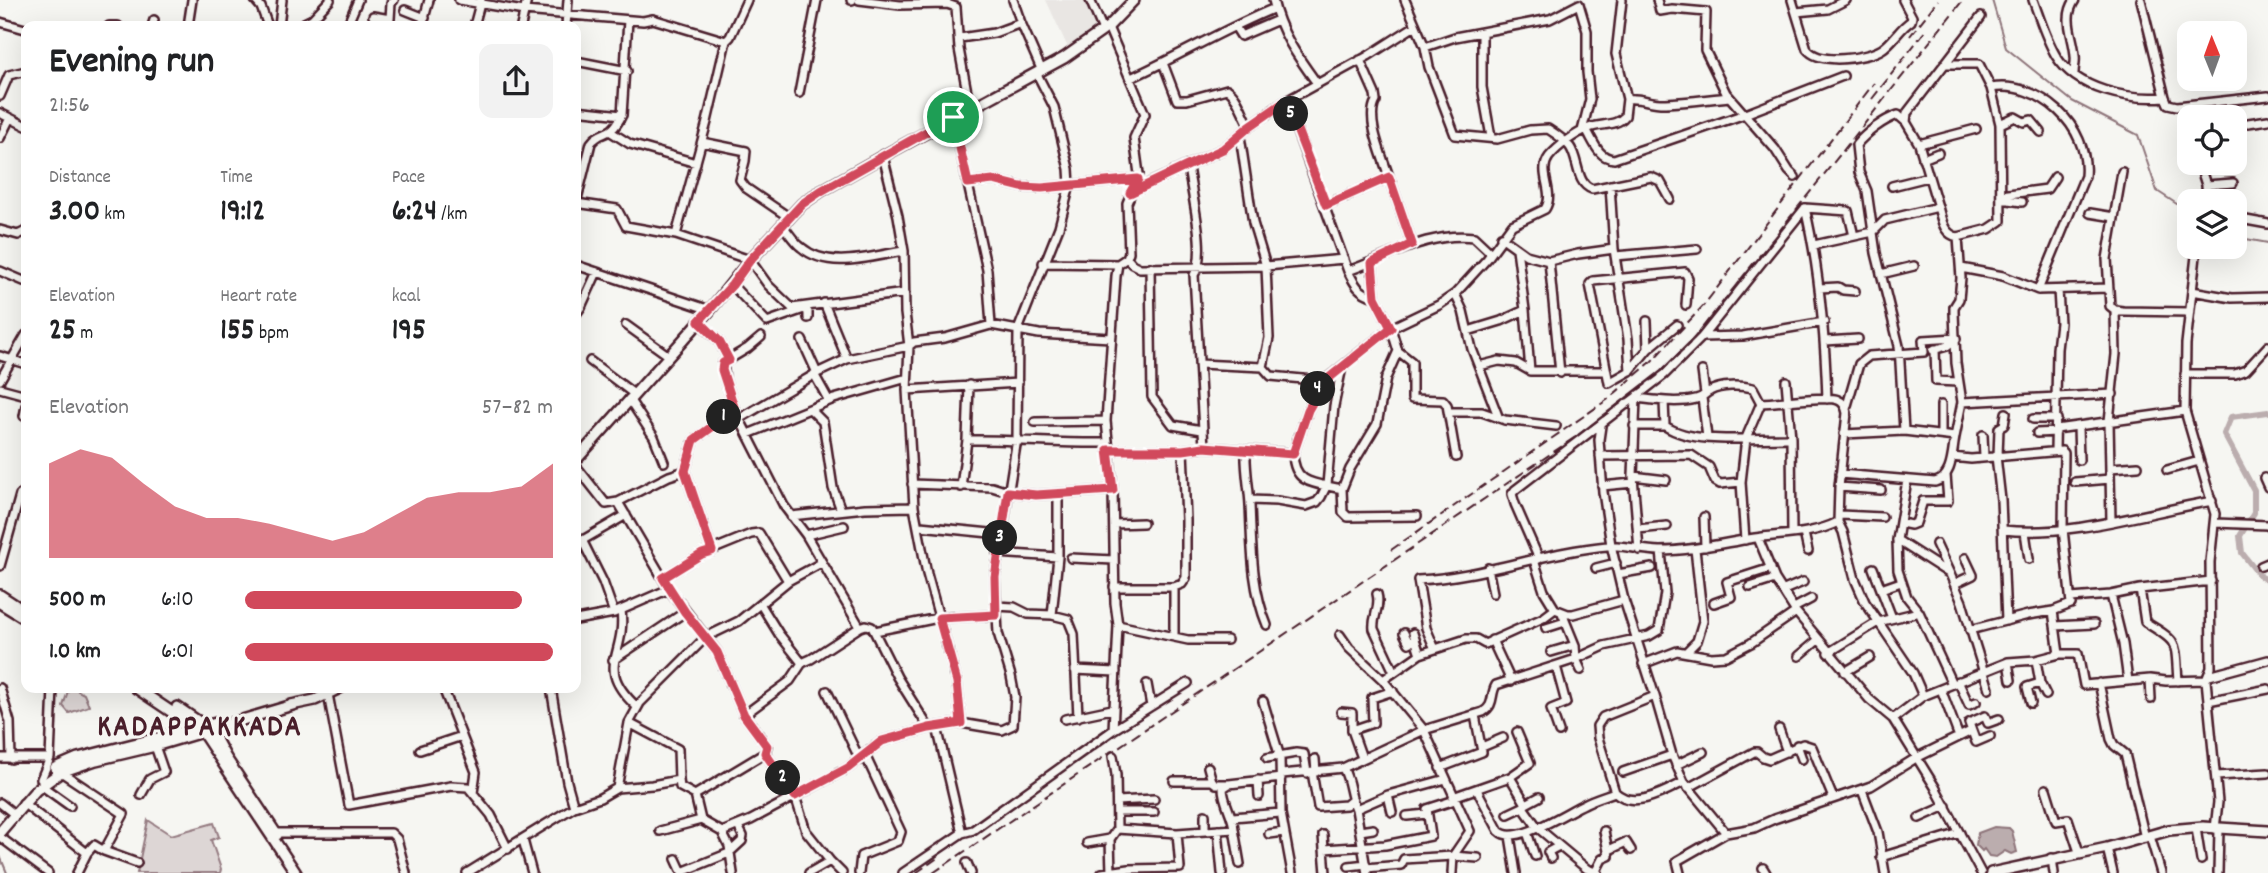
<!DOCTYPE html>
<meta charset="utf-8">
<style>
body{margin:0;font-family:Dekko,sans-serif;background:#f2f2f2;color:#202124;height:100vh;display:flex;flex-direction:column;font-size:26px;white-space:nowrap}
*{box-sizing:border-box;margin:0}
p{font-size:23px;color:#757577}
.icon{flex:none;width:38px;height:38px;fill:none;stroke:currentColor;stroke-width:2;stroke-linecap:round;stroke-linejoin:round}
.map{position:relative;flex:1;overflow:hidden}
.panel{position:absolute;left:21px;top:21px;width:560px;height:672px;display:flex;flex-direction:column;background:#fff;border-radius:14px;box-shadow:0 7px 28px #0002}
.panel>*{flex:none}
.needle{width:46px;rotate:359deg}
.tools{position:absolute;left:2177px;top:21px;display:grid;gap:14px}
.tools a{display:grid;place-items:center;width:70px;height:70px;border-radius:14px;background:#fff;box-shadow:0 7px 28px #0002;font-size:35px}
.pin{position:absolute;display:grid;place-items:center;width:60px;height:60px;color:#fff;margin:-30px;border:4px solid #fff;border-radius:50%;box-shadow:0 2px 7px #0007}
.km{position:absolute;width:35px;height:35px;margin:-18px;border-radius:50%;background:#222;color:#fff;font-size:19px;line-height:35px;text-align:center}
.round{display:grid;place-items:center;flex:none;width:74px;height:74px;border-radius:14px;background:#f2f2f2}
.headline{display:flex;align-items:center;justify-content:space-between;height:119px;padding:0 28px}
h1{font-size:38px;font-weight:700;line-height:52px}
.figures{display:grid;grid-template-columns:repeat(3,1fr);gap:10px;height:119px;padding:7px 28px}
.figures div{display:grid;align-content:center}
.figures b{font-size:30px;font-weight:700}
.figures small{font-size:19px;font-weight:400}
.figures p{font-size:19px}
.chart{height:196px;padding:14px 28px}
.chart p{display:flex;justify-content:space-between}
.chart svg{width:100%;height:126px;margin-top:7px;fill:#d1495b;opacity:.7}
ul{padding:0 28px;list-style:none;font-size:23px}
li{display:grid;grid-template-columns:112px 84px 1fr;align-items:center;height:52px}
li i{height:18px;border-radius:9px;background:#d1495b}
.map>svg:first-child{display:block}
.built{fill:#e9e6e3}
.green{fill:#ddd6d5;stroke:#947a80;stroke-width:2}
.water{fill:#bbadae;stroke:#8e747a;stroke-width:2}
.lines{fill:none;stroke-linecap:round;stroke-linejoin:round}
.stream{stroke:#8e747a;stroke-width:2}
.canal{stroke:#bbadae;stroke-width:6}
.minor-casing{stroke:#4a1f2b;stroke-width:12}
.major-casing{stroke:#4a1f2b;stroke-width:14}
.minor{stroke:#f6f6f2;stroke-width:7}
.major{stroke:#f6f6f2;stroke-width:9}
.rail{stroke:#4a1f2b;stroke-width:2;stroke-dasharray:10 5;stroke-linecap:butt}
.route-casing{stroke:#fff;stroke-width:14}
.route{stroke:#d1495b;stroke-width:9}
.labels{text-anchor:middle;stroke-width:6;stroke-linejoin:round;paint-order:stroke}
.district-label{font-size:30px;font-weight:bold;letter-spacing:2px;fill:#4a1f2b;stroke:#f6f6f2}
</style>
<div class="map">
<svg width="2268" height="873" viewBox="0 0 2268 873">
<rect width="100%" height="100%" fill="#f6f6f2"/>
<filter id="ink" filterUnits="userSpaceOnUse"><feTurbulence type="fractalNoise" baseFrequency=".0143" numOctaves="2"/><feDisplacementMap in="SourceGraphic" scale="14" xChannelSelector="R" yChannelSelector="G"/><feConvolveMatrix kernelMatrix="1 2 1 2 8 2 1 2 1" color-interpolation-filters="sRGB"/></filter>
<g filter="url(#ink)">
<!-- built -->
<path class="built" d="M1046,0H1089L1101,29L1069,50Z"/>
<!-- green -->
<path class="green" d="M69,688H79L78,691L84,694L89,706L69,713L63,706Z
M148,820L171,835L214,823L219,837L211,840L221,869L220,873H137Z"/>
<!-- water -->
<path class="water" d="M1994,827L2009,828L2012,831L2017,852L2011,854L2005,851L1996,857L1989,856L1984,849L1982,851L1976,845L1978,833Z"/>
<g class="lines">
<!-- stream -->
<path class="stream" d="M1992,0L2006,48L2072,101L2138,135L2157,191L2189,212
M2235,237L2268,243
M0,856L7,873"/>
<!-- canal -->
<path class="canal" d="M2268,412L2231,417L2224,434L2254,490V513L2240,536L2242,553L2260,576L2268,581"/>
<defs>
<path id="minor" d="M255,0L261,7L268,26
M459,0L524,11L643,21L653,19L726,41L730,37L747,0
M851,0H852
M859,0L900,5L947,4L956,7L959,49L970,108
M1013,0L1021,23
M1090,0L1103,30
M1273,0C1280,32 1297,56 1316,82
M1405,0L1425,47L1429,67L1455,135L1497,139L1530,130L1548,129C1556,134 1564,139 1570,147C1579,160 1576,184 1592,189L1651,177L1660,181L1670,199
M1657,0L1660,11L1672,9L1706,12L1705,50L1726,93L1775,149L1789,171L1795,177
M1792,0L1807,49C1819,65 1866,59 1882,49C1893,42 1900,28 1911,21L1912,17L1903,0
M2033,0C2040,19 2046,39 2056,56C2077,90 2128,100 2165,97
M2141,0L2165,97L2168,104L2177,106L2268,96
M405,10L425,18
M1796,12L1828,9L1846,0
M373,16L390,19L391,3L394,0
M0,22L25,29
M109,26H118
M152,26L154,20
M188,26L192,0
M279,26L282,0
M298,26L312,19L330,0
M347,26L358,0
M422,26L429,0
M474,26L481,0
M521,26L527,0
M566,26L568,0
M1236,28L1241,36L1278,20
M1482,32V87L1491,137
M960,38L994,33L1021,23L1042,71
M1425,47L1455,37L1550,19L1579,4L1587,31V72L1590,99L1582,131
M576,61L627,71
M1163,63L1177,100H1187L1227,89C1239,97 1242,114 1250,126
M1944,64H1979L1991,88C2039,80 2090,126 2085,176L2038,290
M2074,73C2074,67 2076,61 2075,56C2074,36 2062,19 2075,0
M1131,78C1179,56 1226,28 1275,8
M799,93L817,0
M0,96L9,75L26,71
M1627,99C1641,97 1651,104 1666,103C1687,102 1708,99 1729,97
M1286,101L1348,271C1355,285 1359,293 1375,297L1391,328L1398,351L1412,362V399L1443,400L1447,405L1456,457
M576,110L622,115
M0,113L26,126
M953,117L987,270L991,325
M2000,124L2015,117L2024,122L2031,120L2041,132
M2235,125L2268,120
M1586,129C1594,142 1598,158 1614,159L1745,114L1843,76
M611,132L630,144L696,163
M1240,136L1253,223L1266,266L1269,338L1263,367
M0,138L10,118
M702,142L746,151L745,161L740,180L746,188L790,218
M1919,144L1976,129
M1923,159L1938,153
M2199,163L2206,185L2207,201
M1188,166C1191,193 1208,255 1194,275L1204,447
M2122,172L2107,259L2110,306L2115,310L2123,311L2189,312
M1389,177L1412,244
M968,183L993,180L1021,187L1042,188L1138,179
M1610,185L1614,249L1628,339L1630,371
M2206,185L2233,183
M1892,186L1928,177
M1131,192L1223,149L1250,126L1286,101L1368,56L1415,26
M2001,195L2047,189L2055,177
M2001,199L2022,202
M576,203L617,209L626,226L676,235L750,260L768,285L792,308L905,293
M576,203L591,143C602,128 610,140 622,115L628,20
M1326,205L1389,177C1383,157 1365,119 1376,101L1375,94L1360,60
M1938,207L1919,144L1906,122L1907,113L1981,17
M1805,208C1820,271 1825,334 1827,399
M1805,208L1848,211L1854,236
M2090,213L2114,217
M2235,218L2268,224
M783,226C789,233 794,242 801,247C829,271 871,256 904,251
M0,230L18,235L26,231
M676,235L707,122L726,41
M1501,237L1526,255L1549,261L1578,254L1614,249
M1958,237L1989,229L2001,221L2000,124L1991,88
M1814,245L1873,232L1885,220L1938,207C1942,220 1943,234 1958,237L1961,278L1959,299L1954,307V312L1956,363L1962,402L1955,437
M2197,247L2186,344L2185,411L2215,514L2210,562L2211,668L2206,680
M1517,249L1525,310L1530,371
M1615,256L1697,249
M1127,258L1132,264L1140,268L1266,266L1344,259
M1549,261L1560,373
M1043,263L1118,264
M1372,263L1375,297
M576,265L710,310
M1150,267L1152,397L1173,425L1202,430
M1961,268L2003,276L2038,290L2109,288
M0,271L26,282
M1348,271C1389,257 1429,231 1474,237L1491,253
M1881,274L1914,266
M732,285L767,322L804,309L808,312V318
M1819,288L1838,287L1843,290L1855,291
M2192,291L2232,298L2268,297
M1455,294L1463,311L1472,349L1498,416
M824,303L847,359
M576,314L581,307L597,272
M1647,321L1648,349
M699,322L719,341L729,360
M626,325L669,356
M1677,325L1648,349L1630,371L1609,383L1590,284L1593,281L1685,272L1688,278L1686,305
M1468,331L1501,321L1525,310
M761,337L748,348L723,363L725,379L735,410L784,506L806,535L860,627
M1702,337L1743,336L1824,322
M802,340L817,373
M1825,341L1858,339
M1935,349L1936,381L1958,382
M1933,350L1947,346L1956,339
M0,356L26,364
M590,361L634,394
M1199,364L1263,367L1271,376L1324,381
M1479,366L1499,361L1516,363L1530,371H1605
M1702,371L1705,394
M814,374L829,401
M2185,374H2235L2246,370L2268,346
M0,380L26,335
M1786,381L1791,438L1792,534
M0,388L26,395
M907,390L1018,383
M1702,398L1707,437
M629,399L654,437L664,462
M1962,402L2113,394
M1941,405V435
M810,409L823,422L833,488L841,510
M1846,409L1859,364L1869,356L1924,352L1923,340L1956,338
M1450,412H1482L1505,420L1556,426
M24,416L26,406
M739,419L817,373L847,359L909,346L914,342L945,338L991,325L1039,334L1111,338
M2033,419H2057
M1035,422L1106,421
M1601,426L1599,440L1603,492L1611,545L1624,600L1655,696L1672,755L1684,782L1726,833L1677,861L1680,873
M1634,426H1665L1664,401
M1665,426C1696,446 1754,437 1791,438
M2078,427L2079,460
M2056,429L2185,411
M1904,431L1899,346L1876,253L1867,191L1859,172L1856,145C1866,133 1883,120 1898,115L1906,122
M2037,433L2056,432
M748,434L834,399L907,378
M1983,435L1984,457
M967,440C1014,439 1060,444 1107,443
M576,443L582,452
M1108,450H1183L1204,447L1287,453L1293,454C1294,486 1317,483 1342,489L1343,512L1348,517L1417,516
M1246,450C1245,469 1249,486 1250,505C1252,546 1251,586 1267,625
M2055,451L2057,349L2060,323L2058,290
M1293,454L1308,410L1324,381L1391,328L1439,305L1455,294L1487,259L1512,225L1545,209C1556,192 1537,173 1549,157C1558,146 1576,133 1589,128C1601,123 1616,127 1625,116L1627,99L1616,54L1622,0
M1600,456L1691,455L1709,467L1715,481L1720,484L1741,482
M1996,456L2001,500L2006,621
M1998,456L1999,428L2004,425L2006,413
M1952,457L1971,459L2062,451L2064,453L2063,529L2071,604L2053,611L2059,654
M576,466L606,504L618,502L669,589L717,652L744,715L767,746L765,753L795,796L806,831L830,861L842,873
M2110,468L2138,466
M2167,470L2199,461
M685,471L712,551
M1840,474L1935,482C1953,478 1952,452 1955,437L1904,431L1844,434
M1633,476L1666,480
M2264,478L2268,487
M1907,480L1897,540L1898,570L1907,597L1919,612L1952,684
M2075,482L2110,479
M912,484L992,487L1008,492L1036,495L1113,490
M1602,486L1633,483
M961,487L967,440L969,385
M1839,487L1881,490
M1342,489L1350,469L1377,424L1386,378L1398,351
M1250,500L1277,501L1306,506L1317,502L1321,497L1327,485L1334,406L1342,367
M618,502L669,476L685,471L694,440L735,410
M1840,515L1882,517
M791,516L865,508L914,507
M1704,517L1705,547
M1838,522L1843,532L1855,579L1865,602L1913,673L1923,696
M2111,522L2109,421L2116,354L2115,310
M1901,523L1911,525L1916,523L1923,501H1948L1946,475
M2215,523L2268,525
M1114,524L1143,523
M920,526L1000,534
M1638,529L1667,526
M2003,530C2073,537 2144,513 2212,501
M2025,532L2029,559
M1804,533L1808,551
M806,535L844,526
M1758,538L1775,579L1796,612L1869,699L1893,719L1935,787L1981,873
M582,540L603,582L614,613
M1745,540L1741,482L1746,438L1761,403
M1897,540L1950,574L1962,602L1989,689
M576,544L626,515
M1936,544L1950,574
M997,553L1058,557
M1071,558L1114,560
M1539,559L1515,504L1512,494L1515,490L1664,375L1702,337L1805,208
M1534,560L1544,591L1555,609
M0,566L20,495L26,490
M2261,566L2268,563
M1488,568L1493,593
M1596,568L1616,563
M1873,568L1892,618
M1618,574L1652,568
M663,578L702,554L751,534L759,533L788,581
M1954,584L1973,575L1965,558
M1114,587H1174L1182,584L1186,578V520L1183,450
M1174,587V637
M1750,587L1775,579
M1881,589L1901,582
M2140,589L2145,622C2180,643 2175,641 2178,681
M1784,590L1803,582
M1377,594C1381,608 1372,617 1374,629L1394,672
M2111,595L2123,644L2128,681
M2071,598L2111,595L2140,589L2211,581
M1714,603L1731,597L1727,582L1771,568
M761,605L779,634L802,663L811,659L860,627L866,625L872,627L897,677L929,728
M996,606L1014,607L1028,614L1052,615L1068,619L1074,634L1078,717
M1794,608L1811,599
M621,610C627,657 593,666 637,707
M1052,615L1058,557V494
M576,620L614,613L669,589
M1118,625L1188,640H1227
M2055,626L2094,624
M1546,628L1565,622
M1970,630L2028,615L2053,611
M875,631L938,618L996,615
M1404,633L1409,643L1415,640
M1413,633L1420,654
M1340,635L1349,648L1383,680L1424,730L1470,831L1453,856L1452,873
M1492,640L1511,681
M1435,649L1426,628L1418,580C1482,577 1543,552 1607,546C1624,544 1642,551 1660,551C1692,551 1723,543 1755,538C1783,534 1812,535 1838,522L1839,487L1847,413C1846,408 1844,402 1838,400C1827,395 1777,403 1761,403L1753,388C1740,385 1721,385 1710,391C1704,394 1703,398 1696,399C1677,404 1655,400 1636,398L1633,476L1639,550
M1551,652L1575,645
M1686,652L1697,641L1703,621L1695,549
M1828,653L1878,622L1919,612
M1799,656L1818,640
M613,660L685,612
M2036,660L2040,683L2046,695
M2008,662L2011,680
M1643,664L1677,651L1711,657L1726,656L1751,643L1796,612
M1556,666L1566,703L1551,709L1559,732
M1075,670L1116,672
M1581,670L1576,659L1604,646L1649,636L1659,630L1665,593L1661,551
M1845,672L1870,657
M2209,676L2268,660
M2150,679L2151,699
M1383,680L1420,654L1466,639H1476L1485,644L1543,618L1555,609L1568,614H1573L1624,600
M1958,681L1969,705L1976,702
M2099,683L2111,739L2114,745L2125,754L2145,838
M1147,684L1151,706
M0,688L10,722L11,759
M37,688H53
M443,688L476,772L473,793
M551,688L567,782L574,807
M1941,689L1959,737
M827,691L860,760
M328,694L349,805L451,786L468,787L491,815L508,849
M1263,701L1280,757L1281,813L1292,873
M2208,701L2268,689
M2031,703L2027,687L2040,683
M1341,712L1352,713V730
M744,715L790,681L802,663
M1065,719L1112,709
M1893,719L1923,696L2008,662L2036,660L2059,654H2078L2084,685L2150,679L2166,681L2206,680L2218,802L2215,829
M629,723L678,749L679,780
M961,723L1002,730L1013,725L1015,697L1011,676L998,633L995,577L1017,439L1018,330L1059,227L1070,185L1069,169L1054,107L1037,74
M937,727L962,833L973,830L1113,730L1118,625L1115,603L1113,490L1106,421L1116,276L1118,264L1127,258L1129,252L1127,203L1139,174L1134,138L1145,114L1108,27
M1779,729L1787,752
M1113,730L1188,683
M1990,736L1976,742L1969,723L1985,716L1988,723L1999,719
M1797,745L1802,759
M1482,747L1503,738
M420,750L462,736
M0,758H50
M1267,758L1296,753L1304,754L1307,773
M1362,758L1352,730L1373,723L1372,698L1393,691
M1315,759L1316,772
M1676,765L1703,752
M1208,767L1212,781
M1343,768L1424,730L1483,712C1495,705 1490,695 1496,685L1576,659L1575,645L1562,613
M1440,768L1482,752L1475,715
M1312,772L1318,807L1346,805L1352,800
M1623,772L1672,755
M1282,774L1343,768C1351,783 1349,794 1356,809L1388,795L1446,779
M2216,776L2268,773
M1510,777L1530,763L1517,732
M41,779L50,758L53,688
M1258,780L1259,796
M1174,781H1212L1216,784H1229
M42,786L70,806
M617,788L629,723L640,703L706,637L739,621L788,581L821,563
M1688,788L1754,752H1757L1763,757L1769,759L1803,744L1812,747L1833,798
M2046,789L2056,821L2068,819L2079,852
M1477,790L1499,831C1515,847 1566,812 1584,804C1593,799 1604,796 1615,792C1634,810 1664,792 1684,782
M1862,790L1878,832L1885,873
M1615,792L1598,738L1597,726L1603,717L1655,696
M141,795L150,779L164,772L155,746
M695,795L765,753
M1388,795L1392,812
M1453,797L1510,777L1526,804L1523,807L1538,828L1587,869L1598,873
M1117,801L1154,799
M0,803L14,814
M23,803L87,853L94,845L104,851L124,814L61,772
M1526,804L1539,797
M1356,809L1366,868
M1117,812H1154
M1508,814L1523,807
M1205,815V829
M1407,816L1427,814
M1233,817L1281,813
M1919,818L1946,806
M2196,828L2201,860
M1117,829L1177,833L1234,829C1233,815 1223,802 1223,788L1229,784L1281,778
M1234,829L1240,864
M1218,830L1222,873
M660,831L701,820
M1360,831L1373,829
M722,832L729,846L733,873
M1527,832L1535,856
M276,833H391L397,839L406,873
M1726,833L1754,828L1774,819L1871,786L1916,758L1971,731
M1269,834L1284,832
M1323,835L1324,849
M1510,836L1516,873
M2150,836L2161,873
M0,837L48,873
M523,840L532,873
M1087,843L1110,839
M2107,848L2113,873
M1609,850L1626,842L1631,850
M104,851L137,863
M1881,857L1960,833
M1551,858L1548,852L1559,846
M2052,858L2054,873
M676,859L682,872L729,853L742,841L743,836L738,826
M967,863L971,873
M1349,866L1366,864
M1763,868L1766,873
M1596,871L1602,859L1609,856L1604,831
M77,873L87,853
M467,873L574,807L600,798L617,788L652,785L679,780L680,787L695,795L701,820L722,832L751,820L848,768L882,741L929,728L961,723L957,682L927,574L914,507L907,390L909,346L905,313L904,251L898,216L883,156
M809,873L830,861
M859,873L861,856L898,841L901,832L865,755
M903,873L962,833
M1102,873L1129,869L1180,868L1177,833
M1111,873L1110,839L1117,829L1116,775L1113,756
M1326,873L1324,849L1385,845L1431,836L1427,809L1455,800
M1367,873L1366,868L1401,865L1404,859L1453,856L1478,858
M2218,873L2219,829"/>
<path id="major" d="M576,460L710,310L750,260L802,204L821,191L883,156L1064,58L1108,27L1134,0
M0,595L26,612
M0,603L26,619
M136,688L203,733L296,873
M291,705L315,700L340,688
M177,707L211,730L226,758L277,835
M55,768L78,758L216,723
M0,832L36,790L61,772L96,760L155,746L296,704
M1991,873L2107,848L2169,830L2203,827L2268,831"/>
</defs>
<!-- minor casing -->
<use href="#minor" class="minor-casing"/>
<!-- major casing -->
<use href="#major" class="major-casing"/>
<!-- minor -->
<use href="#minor" class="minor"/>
<!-- major -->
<use href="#major" class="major"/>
<!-- rail -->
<path class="rail" d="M1910,36L1938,0
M1872,99L1926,30
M1391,550L1607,400L1651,362L1704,305L1874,83
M916,873L939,857
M933,873L1574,438L1657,376L1690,343L1963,0"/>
</g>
</g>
<g class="lines" filter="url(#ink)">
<defs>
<path id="route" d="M1286,101L1326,205L1389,177L1412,244L1372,263L1375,297L1391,328L1324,382L1308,410L1293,454L1204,447L1183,450H1108L1113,490L1036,495L1008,492L995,577L996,615L939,618L957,682L961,723L929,728L882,741L848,768L795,796L765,753L767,746L744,715L717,652L685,612L663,578L702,554L712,551L685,471L694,440L735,410L722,370L723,363L729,360L719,341L699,321L732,285L750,260L802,204L821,191L953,117L968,183L993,180L1021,187L1042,188L1138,179L1130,193L1223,149L1250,126Z"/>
</defs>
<!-- route casing -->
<use href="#route" class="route-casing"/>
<!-- route -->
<use href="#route" class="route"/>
</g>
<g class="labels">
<!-- district labels -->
<g class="district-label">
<text x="200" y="735">KADAPPAKKADA</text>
</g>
</g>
</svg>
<div class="tools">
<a><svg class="needle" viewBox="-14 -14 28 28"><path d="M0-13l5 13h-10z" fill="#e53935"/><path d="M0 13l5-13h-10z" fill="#757577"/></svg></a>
<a><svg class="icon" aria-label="locate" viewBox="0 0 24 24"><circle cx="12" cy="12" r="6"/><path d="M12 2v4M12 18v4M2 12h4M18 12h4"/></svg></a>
<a><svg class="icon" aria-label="layers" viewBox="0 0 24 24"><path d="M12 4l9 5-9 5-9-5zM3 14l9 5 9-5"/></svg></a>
</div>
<div class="pin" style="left:953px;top:117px;background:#1e9e55"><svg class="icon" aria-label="arrive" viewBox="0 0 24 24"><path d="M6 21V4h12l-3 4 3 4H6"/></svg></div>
<b class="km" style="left:724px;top:417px">1</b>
<b class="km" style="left:783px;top:778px">2</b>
<b class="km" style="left:1000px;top:538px">3</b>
<b class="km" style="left:1318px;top:389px">4</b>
<b class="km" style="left:1291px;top:114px">5</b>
<section class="panel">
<div class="headline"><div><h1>Evening run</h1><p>21:56</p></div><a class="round"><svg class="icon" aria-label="share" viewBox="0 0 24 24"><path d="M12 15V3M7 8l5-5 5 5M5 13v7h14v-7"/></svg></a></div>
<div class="figures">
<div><p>Distance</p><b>3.00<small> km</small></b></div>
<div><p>Time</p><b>19:12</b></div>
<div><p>Pace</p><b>6:24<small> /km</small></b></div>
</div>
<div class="figures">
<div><p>Elevation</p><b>25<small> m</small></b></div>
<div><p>Heart rate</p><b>155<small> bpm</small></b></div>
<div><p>kcal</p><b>195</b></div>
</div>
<div class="chart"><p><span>Elevation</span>57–82 m</p>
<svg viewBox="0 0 160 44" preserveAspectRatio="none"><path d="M0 44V11L10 6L20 9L30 18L40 26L50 30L60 30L70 32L80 35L90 38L100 35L110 29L120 23L130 21L140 21L150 19L160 11V44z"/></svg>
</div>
<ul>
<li><b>500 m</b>6:10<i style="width:90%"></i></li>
<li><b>1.0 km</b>6:01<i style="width:100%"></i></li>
</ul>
</section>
</div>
